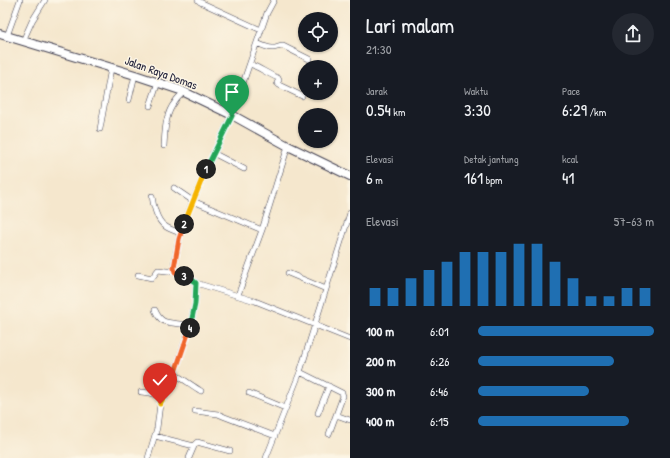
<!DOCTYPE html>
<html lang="id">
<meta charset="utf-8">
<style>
body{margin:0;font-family:"Patrick Hand",sans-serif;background:#242831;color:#f1f3f6;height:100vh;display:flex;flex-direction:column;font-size:15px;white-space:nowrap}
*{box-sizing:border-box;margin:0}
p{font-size:13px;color:#9ea1a6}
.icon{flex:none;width:22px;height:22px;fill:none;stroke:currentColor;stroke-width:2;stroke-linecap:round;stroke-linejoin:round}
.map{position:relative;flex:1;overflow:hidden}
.sheet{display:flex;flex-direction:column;background:#171b24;width:320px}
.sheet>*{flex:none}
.tools{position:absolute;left:298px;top:12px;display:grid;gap:8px}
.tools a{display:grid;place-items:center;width:40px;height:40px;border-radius:50%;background:#171b24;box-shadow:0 1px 3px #0004;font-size:20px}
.pin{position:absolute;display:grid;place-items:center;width:34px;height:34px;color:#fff;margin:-41px -17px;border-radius:50% 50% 50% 0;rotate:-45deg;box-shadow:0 0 4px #0007}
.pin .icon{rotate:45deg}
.km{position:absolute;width:20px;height:20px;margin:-10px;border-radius:50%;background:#222;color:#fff;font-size:11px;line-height:20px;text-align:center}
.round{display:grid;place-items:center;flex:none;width:42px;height:42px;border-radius:21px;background:#242831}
.headline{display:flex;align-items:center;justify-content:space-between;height:68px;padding:0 16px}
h1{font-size:22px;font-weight:600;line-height:30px}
.metrics{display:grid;grid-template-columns:repeat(3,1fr);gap:6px;height:68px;padding:4px 16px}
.metrics div{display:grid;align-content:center}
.metrics b{font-size:17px;font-weight:600}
.metrics small{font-size:11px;font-weight:400}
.metrics p{font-size:11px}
.chart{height:112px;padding:8px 16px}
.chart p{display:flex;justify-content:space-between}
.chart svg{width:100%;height:72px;margin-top:4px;stroke:#1f6fb2;stroke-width:6}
ul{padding:0 16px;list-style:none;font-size:13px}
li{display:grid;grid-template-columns:64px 48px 1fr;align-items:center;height:30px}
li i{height:10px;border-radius:5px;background:#1f6fb2}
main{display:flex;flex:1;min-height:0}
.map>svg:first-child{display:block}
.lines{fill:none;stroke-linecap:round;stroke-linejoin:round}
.minor-casing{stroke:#424051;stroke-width:6}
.highway-casing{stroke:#424051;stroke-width:10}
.minor{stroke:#fff;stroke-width:5}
.highway{stroke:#fff;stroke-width:8}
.split-1-casing{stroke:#fff;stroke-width:8}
.split-2-casing{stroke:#fff;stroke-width:8}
.split-3-casing{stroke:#fff;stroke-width:8}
.split-4-casing{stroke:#fff;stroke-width:8}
.split-5-casing{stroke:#fff;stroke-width:8}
.split-6-casing{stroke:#fff;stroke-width:8}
.split-1{stroke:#22a559;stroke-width:5}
.split-2{stroke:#f5b400;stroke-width:5}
.split-3{stroke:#f0652b;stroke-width:5}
.split-4{stroke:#22a559;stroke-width:5}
.split-5{stroke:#f0652b;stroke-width:5}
.split-6{stroke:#f5b400;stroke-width:5}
.labels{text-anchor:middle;stroke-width:3;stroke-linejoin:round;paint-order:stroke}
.street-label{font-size:12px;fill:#22223b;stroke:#fcf5e5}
</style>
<main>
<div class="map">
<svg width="350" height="458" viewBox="0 0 350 458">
<rect width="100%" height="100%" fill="#fcf5e5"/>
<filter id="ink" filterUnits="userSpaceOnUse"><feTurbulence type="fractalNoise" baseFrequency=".025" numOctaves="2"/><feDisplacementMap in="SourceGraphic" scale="8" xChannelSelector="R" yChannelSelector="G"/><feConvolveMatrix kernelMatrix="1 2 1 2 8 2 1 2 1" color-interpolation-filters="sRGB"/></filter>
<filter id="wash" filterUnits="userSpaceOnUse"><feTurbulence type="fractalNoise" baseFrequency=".012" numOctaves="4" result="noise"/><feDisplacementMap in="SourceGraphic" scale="16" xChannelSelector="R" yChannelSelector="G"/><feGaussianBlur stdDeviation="0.9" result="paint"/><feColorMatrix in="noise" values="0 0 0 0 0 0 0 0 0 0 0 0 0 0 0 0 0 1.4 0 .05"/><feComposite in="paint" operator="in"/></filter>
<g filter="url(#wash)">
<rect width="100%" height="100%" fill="#f5e7cd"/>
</g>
<g filter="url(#ink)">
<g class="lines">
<defs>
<path id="minor" d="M198,0L200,2L261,30
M274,0L267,13L232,115L204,174L180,233L174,265L175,272L186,276L196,283L255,301L350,339
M7,36L20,0
M23,41L32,21L45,0
M257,43C261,45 268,48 273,48C277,48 279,46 283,46L309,59
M250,64C260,68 268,74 278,78L279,80L277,83L279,85L302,96
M129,100L135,75
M150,106L158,82
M100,129L111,68
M164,146C165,131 165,114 175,102C177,98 181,95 184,92
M213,153L244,169
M174,188L193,201L262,230
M152,196C153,205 157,221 165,226C169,229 175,231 180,233
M288,273L326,289
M138,275L152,278L158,270L175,272
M238,295L262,230L288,146
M155,310C161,324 167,322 180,324C183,324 187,325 190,327
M300,372L342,393L343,396L329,434
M174,374C184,379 191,385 201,391
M141,392L150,393L165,397
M249,393L285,408
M195,411L218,414L225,417L275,436
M318,413L329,386
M336,415L350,420
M155,436L194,446
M148,458L157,428L160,404L171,384L190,327L195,304L196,283
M189,458L195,444L197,442L230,451
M266,458L300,372L350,213"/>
<path id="highway" d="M0,34L23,41L135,75L180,90L232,115L288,146L350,176"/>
</defs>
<!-- minor casing -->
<use href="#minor" class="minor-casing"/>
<!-- highway casing -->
<use href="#highway" class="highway-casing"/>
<!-- minor -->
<use href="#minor" class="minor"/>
<!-- highway -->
<use href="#highway" class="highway"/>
</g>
</g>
<g class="lines" filter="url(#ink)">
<defs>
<path id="split-1" d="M206,169L232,116"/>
<path id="split-2" d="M184,224L206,169"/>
<path id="split-3" d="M184,224L179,239L174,268L175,272L184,276"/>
<path id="split-4" d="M184,276L191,279L196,283L195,304L190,328"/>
<path id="split-5" d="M171,384L190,328"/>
<path id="split-6" d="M160,404L171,384"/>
</defs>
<!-- split-1 casing -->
<use href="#split-1" class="split-1-casing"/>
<!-- split-2 casing -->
<use href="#split-2" class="split-2-casing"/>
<!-- split-3 casing -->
<use href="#split-3" class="split-3-casing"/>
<!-- split-4 casing -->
<use href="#split-4" class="split-4-casing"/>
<!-- split-5 casing -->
<use href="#split-5" class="split-5-casing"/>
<!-- split-6 casing -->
<use href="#split-6" class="split-6-casing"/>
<!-- split-1 -->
<use href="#split-1" class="split-1"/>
<!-- split-2 -->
<use href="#split-2" class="split-2"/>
<!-- split-3 -->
<use href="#split-3" class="split-3"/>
<!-- split-4 -->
<use href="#split-4" class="split-4"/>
<!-- split-5 -->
<use href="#split-5" class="split-5"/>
<!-- split-6 -->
<use href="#split-6" class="split-6"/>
</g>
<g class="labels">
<!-- street labels -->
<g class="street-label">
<text transform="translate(161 73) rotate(20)" y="4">Jalan Raya Domas</text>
</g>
</g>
</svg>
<div class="tools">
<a><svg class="icon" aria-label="locate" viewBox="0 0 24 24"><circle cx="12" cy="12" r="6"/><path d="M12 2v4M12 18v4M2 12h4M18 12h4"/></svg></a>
<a>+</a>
<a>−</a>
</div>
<div class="pin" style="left:232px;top:116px;background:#1e9e55"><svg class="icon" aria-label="arrive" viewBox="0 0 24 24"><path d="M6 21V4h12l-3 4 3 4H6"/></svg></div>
<div class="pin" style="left:160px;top:404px;background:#d93025"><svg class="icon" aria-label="check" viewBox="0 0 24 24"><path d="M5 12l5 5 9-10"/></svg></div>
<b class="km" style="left:206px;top:169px">1</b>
<b class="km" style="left:184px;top:224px">2</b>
<b class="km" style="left:184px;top:276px">3</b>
<b class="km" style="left:190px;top:328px">4</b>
</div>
<section class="sheet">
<div class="headline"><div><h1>Lari malam</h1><p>21:30</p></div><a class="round"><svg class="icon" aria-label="share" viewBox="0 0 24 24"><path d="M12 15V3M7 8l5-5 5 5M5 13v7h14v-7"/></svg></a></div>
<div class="metrics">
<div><p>Jarak</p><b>0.54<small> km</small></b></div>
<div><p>Waktu</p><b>3:30</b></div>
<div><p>Pace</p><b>6:29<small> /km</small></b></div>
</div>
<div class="metrics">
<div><p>Elevasi</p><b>6<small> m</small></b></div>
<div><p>Detak jantung</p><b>161<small> bpm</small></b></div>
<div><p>kcal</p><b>41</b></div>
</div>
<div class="chart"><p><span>Elevasi</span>57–63 m</p>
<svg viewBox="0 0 160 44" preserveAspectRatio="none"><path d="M5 44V33M15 44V33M25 44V27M35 44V22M45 44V17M55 44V11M65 44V11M75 44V11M85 44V6M95 44V6M105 44V17M115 44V27M125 44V38M135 44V38M145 44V33M155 44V33"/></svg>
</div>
<ul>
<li><b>100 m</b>6:01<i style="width:100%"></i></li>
<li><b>200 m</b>6:26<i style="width:77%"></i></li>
<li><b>300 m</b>6:46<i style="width:63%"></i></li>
<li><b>400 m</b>6:15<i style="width:86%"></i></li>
</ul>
</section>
</main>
